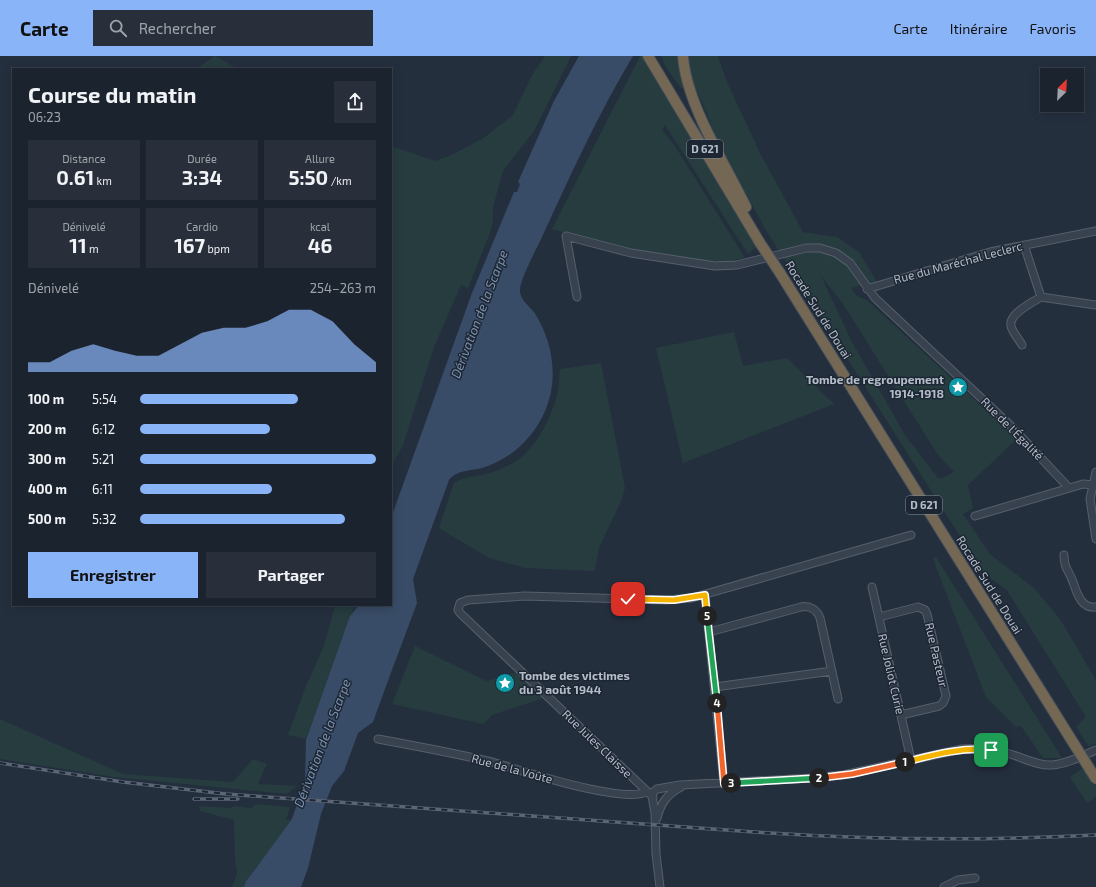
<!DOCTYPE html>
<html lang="fr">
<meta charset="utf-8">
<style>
body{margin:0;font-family:"Exo 2",sans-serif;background:#282f3a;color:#f1f3f6;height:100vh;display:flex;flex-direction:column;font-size:15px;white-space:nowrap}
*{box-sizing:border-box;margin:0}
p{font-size:13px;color:#a0a4aa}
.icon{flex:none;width:22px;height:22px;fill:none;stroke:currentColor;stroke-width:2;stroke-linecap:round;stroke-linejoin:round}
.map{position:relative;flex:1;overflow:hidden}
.details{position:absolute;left:12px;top:12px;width:380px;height:538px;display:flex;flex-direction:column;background:#1b232e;border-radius:0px;box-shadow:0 2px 10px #0003,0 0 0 1px #39404a}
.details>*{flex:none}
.needle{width:26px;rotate:24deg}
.fabs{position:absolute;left:1040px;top:12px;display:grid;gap:8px}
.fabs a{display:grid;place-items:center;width:44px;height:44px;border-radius:0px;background:#1b232e;box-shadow:0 2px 10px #0003,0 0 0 1px #39404a;font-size:20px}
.pin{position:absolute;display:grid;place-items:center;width:34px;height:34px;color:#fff;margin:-17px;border-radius:8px;box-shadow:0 2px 6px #0006}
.km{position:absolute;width:20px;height:20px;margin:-10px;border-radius:50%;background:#222;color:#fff;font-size:11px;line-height:20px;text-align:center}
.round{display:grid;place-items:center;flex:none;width:42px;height:42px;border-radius:0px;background:#282f3a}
.headline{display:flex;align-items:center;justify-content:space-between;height:68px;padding:0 16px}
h1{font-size:22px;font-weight:700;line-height:30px}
.figures{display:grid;grid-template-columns:repeat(3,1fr);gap:6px;height:68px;padding:4px 16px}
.figures div{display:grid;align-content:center;border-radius:0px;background:#282f3a;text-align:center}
.figures b{font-size:20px;font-weight:700}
.figures small{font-size:11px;font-weight:400}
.figures p{font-size:11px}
.chart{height:112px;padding:8px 16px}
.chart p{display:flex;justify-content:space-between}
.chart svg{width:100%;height:72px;margin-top:4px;fill:#8ab4f8;opacity:.7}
.cta{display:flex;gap:8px;margin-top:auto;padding:8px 16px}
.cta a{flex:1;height:46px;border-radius:0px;background:#8ab4f8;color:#111;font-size:16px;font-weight:700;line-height:46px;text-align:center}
.cta a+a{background:#282f3a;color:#f1f3f6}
ul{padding:0 16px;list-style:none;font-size:13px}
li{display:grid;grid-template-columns:64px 48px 1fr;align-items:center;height:30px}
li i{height:10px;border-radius:5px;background:#8ab4f8}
header{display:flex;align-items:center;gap:24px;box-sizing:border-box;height:56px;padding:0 20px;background:#8ab4f8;color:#111}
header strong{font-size:19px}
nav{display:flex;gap:22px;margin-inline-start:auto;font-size:14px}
.search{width:280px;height:36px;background:#282f3a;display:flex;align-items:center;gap:10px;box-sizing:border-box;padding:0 14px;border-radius:0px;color:#a0a4aa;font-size:15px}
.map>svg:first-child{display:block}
.green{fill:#263c3f;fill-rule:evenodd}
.water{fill:#394c67}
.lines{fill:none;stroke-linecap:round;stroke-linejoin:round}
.minor-casing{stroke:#565f6c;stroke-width:9}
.highway-casing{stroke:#434c59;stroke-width:12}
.minor{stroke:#38414e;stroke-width:7}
.highway{stroke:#746855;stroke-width:10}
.rail-casing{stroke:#5a6575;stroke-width:3.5}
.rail{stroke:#1d2633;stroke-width:2;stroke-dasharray:6;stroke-linecap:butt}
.highway-bridge-casing{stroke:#434c59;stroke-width:12;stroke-linecap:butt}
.highway-bridge{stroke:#746855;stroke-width:10}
.split-1-casing{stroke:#fff;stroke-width:8}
.split-2-casing{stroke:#fff;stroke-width:8}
.split-3-casing{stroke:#fff;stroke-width:8}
.split-4-casing{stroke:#fff;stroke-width:8}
.split-5-casing{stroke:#fff;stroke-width:8}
.split-6-casing{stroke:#fff;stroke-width:8}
.split-1{stroke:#f5b400;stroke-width:5}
.split-2{stroke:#f0652b;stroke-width:5}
.split-3{stroke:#22a559;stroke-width:5}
.split-4{stroke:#f0652b;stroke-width:5}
.split-5{stroke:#22a559;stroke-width:5}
.split-6{stroke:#f5b400;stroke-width:5}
.labels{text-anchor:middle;stroke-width:3;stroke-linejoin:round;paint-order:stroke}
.shield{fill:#1d2633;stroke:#878f9c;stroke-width:1}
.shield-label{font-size:11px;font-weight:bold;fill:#b4bcc9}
.street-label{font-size:12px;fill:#b4bcc9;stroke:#1d2633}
.poi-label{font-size:12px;font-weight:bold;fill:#b4bcc9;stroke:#1d2633;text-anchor:end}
.water-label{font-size:13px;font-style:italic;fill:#7c92b1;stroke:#1d2633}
</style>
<header>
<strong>Carte</strong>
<div class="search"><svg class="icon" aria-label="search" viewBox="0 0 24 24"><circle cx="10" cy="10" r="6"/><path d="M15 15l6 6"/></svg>Rechercher</div>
<nav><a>Carte</a><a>Itinéraire</a><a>Favoris</a></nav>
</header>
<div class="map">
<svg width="1096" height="831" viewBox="0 0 1096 831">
<rect width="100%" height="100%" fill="#242f3e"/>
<!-- green -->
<path class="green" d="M214,0H215L239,13H197Z
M545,0H571L534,75L503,115L493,151V165L490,177L468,232L461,229L434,291L403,389L391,412V90L435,105L449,100L482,83L513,59L532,19Z
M640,0H642L758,190L748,198L665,69L662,74L675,90L745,202L721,206L650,199L613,190L552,173Z
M661,0H718L727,26L760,97L803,176L837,181L859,196L877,226L851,232L857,240L868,245L1017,383L968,429L973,452L963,458L990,498L1034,532L1060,563L1096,624V687L1089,691L1076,671L1086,661L1006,533L984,518L765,173L715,79L706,55L695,31L681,32L667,13ZM821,220L841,245L938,399L954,416L943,422H938L905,379L852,286Z
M734,276L743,310L787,302L834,348L683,407L656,292Z
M601,307L625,432L622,443L599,492L595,515L526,512L489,502L439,472L454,427C466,419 482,421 495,415C504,412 514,407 522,401C538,387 550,363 556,343C559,334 559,323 560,313Z
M936,501L1062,702H1063H1043L1021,670L1016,671L986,641L933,503Z
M335,549L354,551L306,683L288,679L306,630L324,590Z
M415,590L486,625L517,616L544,642L492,659L483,668L392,648Z
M0,663L123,718L233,726L253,703L267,708L258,728L297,730L287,738L114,721L0,703Z
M1084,711L1096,729V741L1087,747L1070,721Z
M256,748L290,751L286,764H292L246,825L244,831H232L237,817L235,805L234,764L200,755L199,750L231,752L234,750L251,752Z"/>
<!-- water -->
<path class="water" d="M579,0H633C598,58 570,120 542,181C537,192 520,223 520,234C519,242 529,250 534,256C553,285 559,323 545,355C534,381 512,402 485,411C474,415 457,413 449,424L413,523L417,547L389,622L373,666L358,677L344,715L332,730L321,758L308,812L301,831H244L246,825L253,816L292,763L305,724L306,684L350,560L359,549H391V462L472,237L514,136H517L520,128L518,126L554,45Z"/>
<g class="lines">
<defs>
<path id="minor" d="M1024,189L1041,241
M867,233L990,196L1096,175
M577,241L566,180L631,197L715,210L737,209L806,192H820L836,197L850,207L875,242L1011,370L1069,432
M1022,289C1019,283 1012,276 1011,270C1008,258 1033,246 1041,241L1096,249
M1096,416L1090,443L1096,483
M975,460L1083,428L1093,429
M1064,499C1064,513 1069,514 1073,526C1077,537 1081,553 1096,551
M872,531L911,704
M705,539L724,728
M879,561L918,551L925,554L927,558L946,640L943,647L939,650L901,659
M709,576L801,551C810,549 817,554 820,562L838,643
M715,631L832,615
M378,683C416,690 454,697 492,706C521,714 621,748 646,736
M653,741L460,557L458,554L460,547L468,544L524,540L666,544L692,542L911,479
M657,762C661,747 667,738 681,731
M660,831L656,798L655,757L652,740L653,736L657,733L680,729L812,722L843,719L962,693C978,692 994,694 1010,698C1024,702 1038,710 1052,709C1067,708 1082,700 1096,694
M944,831L958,824L975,822"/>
<path id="highway" d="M648,0L760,187
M683,0C686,48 725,107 746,151
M780,217L1069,680"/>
</defs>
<!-- minor casing -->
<use href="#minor" class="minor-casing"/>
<!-- highway casing -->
<use href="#highway" class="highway-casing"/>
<!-- minor -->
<use href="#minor" class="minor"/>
<!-- highway -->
<use href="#highway" class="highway"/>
<defs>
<path id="rail" d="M0,707L123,726L226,738L754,776C868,784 982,785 1096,779
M194,743H238"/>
</defs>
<!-- rail casing -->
<use href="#rail" class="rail-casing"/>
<!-- rail -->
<use href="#rail" class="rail"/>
<defs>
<path id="highway-bridge" d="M760,187L780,217
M1069,680L1096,723"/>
</defs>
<!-- highway-bridge casing -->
<use href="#highway-bridge" class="highway-bridge-casing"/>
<!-- highway-bridge -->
<use href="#highway-bridge" class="highway-bridge"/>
</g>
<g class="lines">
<defs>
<path id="split-1" d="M905,706C933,699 961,691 991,694"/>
<path id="split-2" d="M819,722L852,718L905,706"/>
<path id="split-3" d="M731,727L819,722"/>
<path id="split-4" d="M717,647L724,728L731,727"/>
<path id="split-5" d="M707,560L717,647"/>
<path id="split-6" d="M628,543L674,544L705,539L707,560"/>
</defs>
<!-- split-1 casing -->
<use href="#split-1" class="split-1-casing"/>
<!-- split-2 casing -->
<use href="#split-2" class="split-2-casing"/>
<!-- split-3 casing -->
<use href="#split-3" class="split-3-casing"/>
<!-- split-4 casing -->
<use href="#split-4" class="split-4-casing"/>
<!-- split-5 casing -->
<use href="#split-5" class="split-5-casing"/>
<!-- split-6 casing -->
<use href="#split-6" class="split-6-casing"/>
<!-- split-1 -->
<use href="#split-1" class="split-1"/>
<!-- split-2 -->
<use href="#split-2" class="split-2"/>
<!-- split-3 -->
<use href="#split-3" class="split-3"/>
<!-- split-4 -->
<use href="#split-4" class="split-4"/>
<!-- split-5 -->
<use href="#split-5" class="split-5"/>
<!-- split-6 -->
<use href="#split-6" class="split-6"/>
</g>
<!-- icons -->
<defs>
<symbol id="sight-disc" viewBox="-11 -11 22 22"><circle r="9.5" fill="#0f9aa8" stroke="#1d2633"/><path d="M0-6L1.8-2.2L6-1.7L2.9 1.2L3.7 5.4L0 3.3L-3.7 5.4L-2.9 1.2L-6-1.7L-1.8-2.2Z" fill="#fff"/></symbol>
</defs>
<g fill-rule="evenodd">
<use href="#sight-disc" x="947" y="320" width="22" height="22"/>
<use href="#sight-disc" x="494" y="616" width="22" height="22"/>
</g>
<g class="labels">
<!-- shield labels -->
<g class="shield">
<rect x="687" y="84" width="36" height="18" rx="3"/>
<rect x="906" y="440" width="36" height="18" rx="3"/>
</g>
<g class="shield-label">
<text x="705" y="97">D 621</text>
<text x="924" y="453">D 621</text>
</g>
<!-- street labels -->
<g class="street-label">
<text transform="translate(958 207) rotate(-15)" y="4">Rue du Maréchal Leclerc</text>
<text transform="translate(818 254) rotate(58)" y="4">Rocade Sud de Douai</text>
<text transform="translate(1012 373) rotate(45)" y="4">Rue de l'Égalité</text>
<text transform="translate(989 529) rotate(58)" y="4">Rocade Sud de Douai</text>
<text transform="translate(936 599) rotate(77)" y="4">Rue Pasteur</text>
<text transform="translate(891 618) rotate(77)" y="4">Rue Joliot Curie</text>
<text transform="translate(597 688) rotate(44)" y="4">Rue Jules Claisse</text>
<text transform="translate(512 713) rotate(15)" y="4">Rue de la Voûte</text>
</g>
<!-- poi labels -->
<g class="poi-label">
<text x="944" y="328">Tombe de regroupement<tspan x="944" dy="14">1914-1918</tspan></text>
<text x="519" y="624" text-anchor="start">Tombe des victimes<tspan x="519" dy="14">du 3 août 1944</tspan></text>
</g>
<!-- water labels -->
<g class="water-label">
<text transform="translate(479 258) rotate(-69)" y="5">Dérivation de la Scarpe</text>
<text transform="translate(322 687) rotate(-69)" y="5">Dérivation de la Scarpe</text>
</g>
</g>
</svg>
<div class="fabs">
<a><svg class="needle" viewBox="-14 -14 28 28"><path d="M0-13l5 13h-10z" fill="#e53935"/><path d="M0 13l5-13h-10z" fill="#a0a4aa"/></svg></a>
</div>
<div class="pin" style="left:991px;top:694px;background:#1e9e55"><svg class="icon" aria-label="arrive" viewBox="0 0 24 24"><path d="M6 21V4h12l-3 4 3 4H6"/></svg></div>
<div class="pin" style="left:628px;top:543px;background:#d93025"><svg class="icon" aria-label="check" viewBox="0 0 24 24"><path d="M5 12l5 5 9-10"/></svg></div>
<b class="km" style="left:905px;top:706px">1</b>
<b class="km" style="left:819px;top:722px">2</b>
<b class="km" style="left:731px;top:727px">3</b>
<b class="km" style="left:717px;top:647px">4</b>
<b class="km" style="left:707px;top:560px">5</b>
<section class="details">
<div class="headline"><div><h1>Course du matin</h1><p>06:23</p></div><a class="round"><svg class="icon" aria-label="share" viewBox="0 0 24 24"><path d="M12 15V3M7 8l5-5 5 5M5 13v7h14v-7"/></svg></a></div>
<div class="figures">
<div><p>Distance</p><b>0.61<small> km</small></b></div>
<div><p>Durée</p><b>3:34</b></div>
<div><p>Allure</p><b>5:50<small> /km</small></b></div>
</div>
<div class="figures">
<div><p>Dénivelé</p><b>11<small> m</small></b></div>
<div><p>Cardio</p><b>167<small> bpm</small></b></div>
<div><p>kcal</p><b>46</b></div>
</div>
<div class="chart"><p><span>Dénivelé</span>254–263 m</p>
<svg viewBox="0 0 160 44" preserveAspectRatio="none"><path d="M0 44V38L10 38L20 31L30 27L40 31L50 34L60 34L70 27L80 20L90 17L100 17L110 13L120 6L130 6L140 13L150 27L160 38V44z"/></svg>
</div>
<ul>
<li><b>100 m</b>5:54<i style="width:67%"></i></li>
<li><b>200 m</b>6:12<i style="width:55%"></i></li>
<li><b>300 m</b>5:21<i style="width:100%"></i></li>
<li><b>400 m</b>6:11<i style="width:56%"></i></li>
<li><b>500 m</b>5:32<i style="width:87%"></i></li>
</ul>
<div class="cta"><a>Enregistrer</a><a>Partager</a></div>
</section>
</div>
